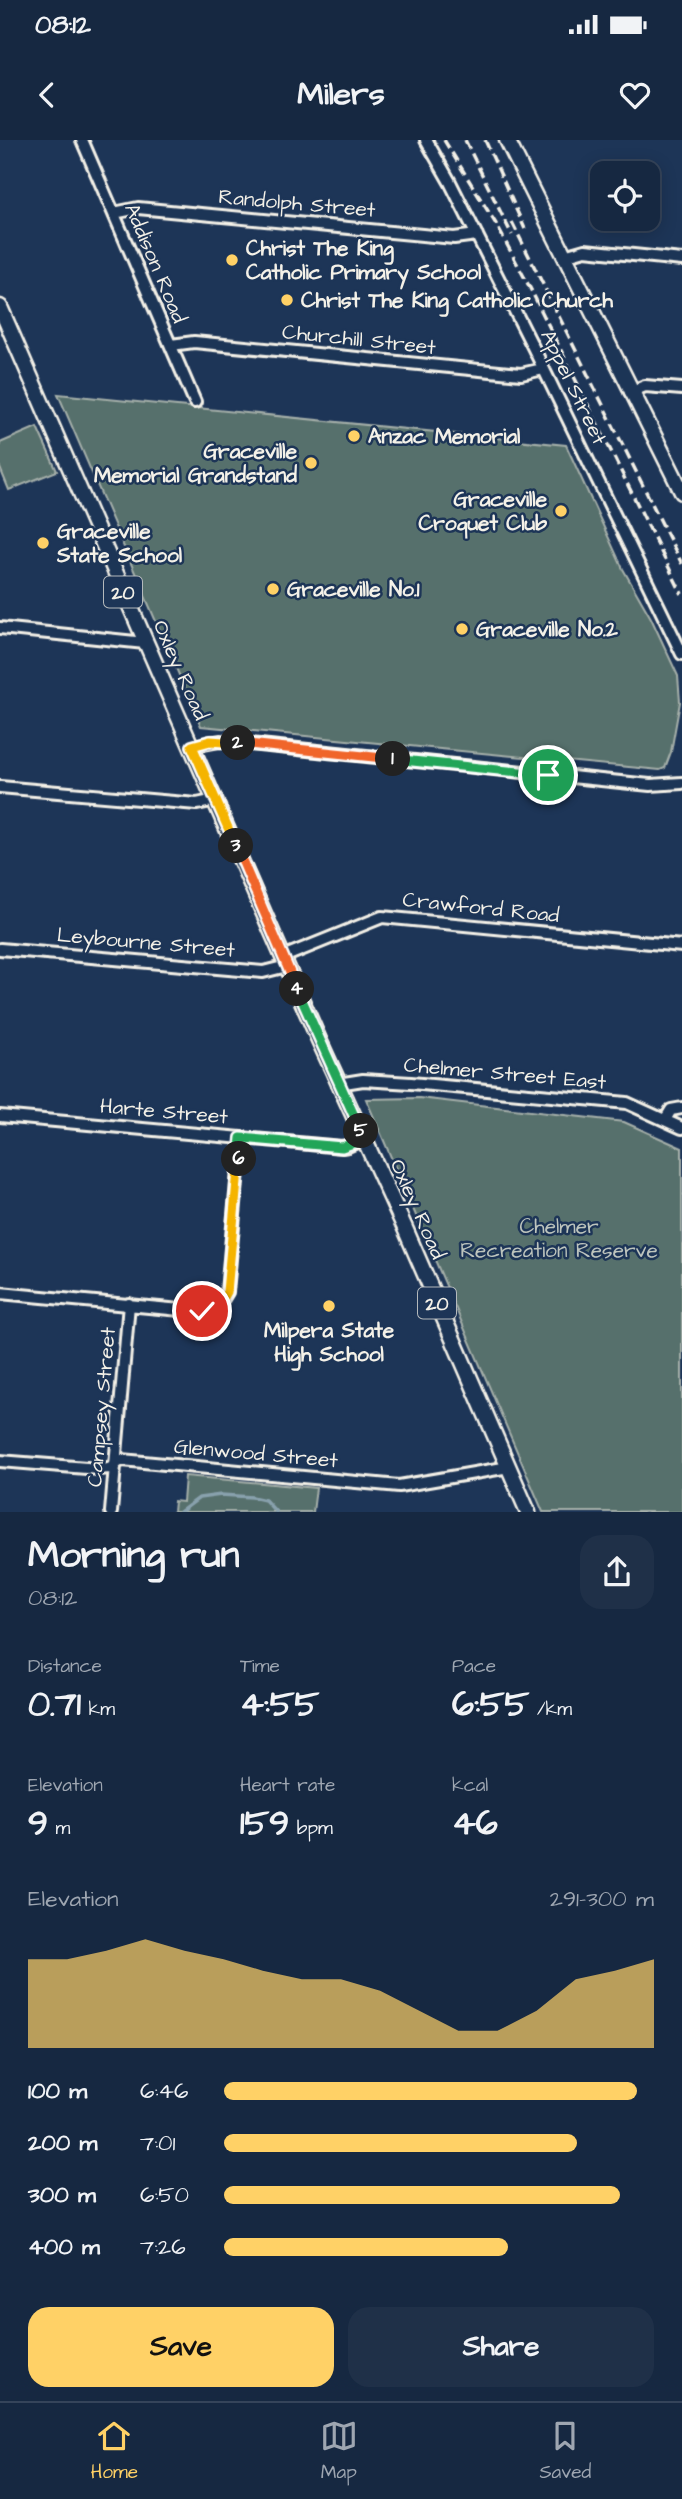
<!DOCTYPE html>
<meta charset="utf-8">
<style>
body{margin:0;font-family:"Architects Daughter",sans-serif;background:#1f3048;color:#f1f3f6;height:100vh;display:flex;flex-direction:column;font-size:26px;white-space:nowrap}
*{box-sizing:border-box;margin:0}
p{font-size:23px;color:#9ea6b1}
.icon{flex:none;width:38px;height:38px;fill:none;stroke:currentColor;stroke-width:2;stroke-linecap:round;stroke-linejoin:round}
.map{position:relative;height:1372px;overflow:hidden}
.drawer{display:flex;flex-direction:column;background:#162841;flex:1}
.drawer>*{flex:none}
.tools{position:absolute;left:590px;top:21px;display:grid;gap:14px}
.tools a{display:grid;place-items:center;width:70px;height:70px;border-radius:14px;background:#162841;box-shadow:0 4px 18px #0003,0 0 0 2px #35445a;font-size:35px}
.pin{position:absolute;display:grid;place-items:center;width:60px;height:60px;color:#fff;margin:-30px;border:4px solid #fff;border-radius:50%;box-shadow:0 2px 7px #0007}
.km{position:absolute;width:35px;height:35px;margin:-18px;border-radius:50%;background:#222;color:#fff;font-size:19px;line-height:35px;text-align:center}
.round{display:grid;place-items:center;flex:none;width:74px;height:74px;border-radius:21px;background:#1f3048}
.summary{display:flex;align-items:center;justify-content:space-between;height:119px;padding:0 28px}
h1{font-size:38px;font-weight:800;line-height:52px}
.figures{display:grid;grid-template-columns:repeat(3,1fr);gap:10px;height:119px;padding:7px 28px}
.figures div{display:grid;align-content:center}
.figures b{font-size:35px;font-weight:800}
.figures small{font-size:19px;font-weight:400}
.figures p{font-size:19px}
.chart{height:196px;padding:14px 28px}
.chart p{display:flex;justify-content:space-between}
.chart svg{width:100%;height:126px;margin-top:7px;fill:#ffd166;opacity:.7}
.action{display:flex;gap:14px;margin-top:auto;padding:14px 28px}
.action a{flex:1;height:80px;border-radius:21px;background:#ffd166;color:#111;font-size:28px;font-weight:800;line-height:80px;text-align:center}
.action a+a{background:#1f3048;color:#f1f3f6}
ul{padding:0 28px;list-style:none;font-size:23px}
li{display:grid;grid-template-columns:112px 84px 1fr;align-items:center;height:52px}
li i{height:18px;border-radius:9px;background:#ffd166}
.status{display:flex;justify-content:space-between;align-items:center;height:49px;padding:0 35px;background:#162841;direction:ltr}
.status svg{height:19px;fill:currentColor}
header{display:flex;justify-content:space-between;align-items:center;height:91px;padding:0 28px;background:#162841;font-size:32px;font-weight:800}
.dock{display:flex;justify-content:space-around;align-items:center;height:98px;border-top:2px solid #35445a;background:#162841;font-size:19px;color:#9ea6b1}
.dock a{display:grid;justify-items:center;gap:4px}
.dock .active{color:#ffd166}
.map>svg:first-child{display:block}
.green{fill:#576f6c;stroke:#a6b0aa;stroke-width:2}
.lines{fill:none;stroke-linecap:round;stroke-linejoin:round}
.stream{stroke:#88a1ad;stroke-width:3.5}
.minor-casing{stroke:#f4f1e8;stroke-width:16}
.major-casing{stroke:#f4f1e8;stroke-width:19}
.minor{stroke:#1d3557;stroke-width:10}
.major{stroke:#1d3557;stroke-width:14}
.rail{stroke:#f4f1e8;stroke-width:3.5;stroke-dasharray:10 5;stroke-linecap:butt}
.split-1-casing{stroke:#fff;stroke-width:14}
.split-2-casing{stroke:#fff;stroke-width:14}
.split-3-casing{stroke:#fff;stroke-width:14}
.split-4-casing{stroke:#fff;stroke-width:14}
.split-5-casing{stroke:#fff;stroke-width:14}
.split-6-casing{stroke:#fff;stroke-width:14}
.split-7-casing{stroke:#fff;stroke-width:14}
.split-1{stroke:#22a559;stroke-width:9}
.split-2{stroke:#f0652b;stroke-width:9}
.split-3{stroke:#f5b400;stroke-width:9}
.split-4{stroke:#f0652b;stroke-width:9}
.split-5{stroke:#22a559;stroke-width:9}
.split-6{stroke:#22a559;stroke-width:9}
.split-7{stroke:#f5b400;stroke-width:9}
.poi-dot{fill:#ffd166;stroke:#1d3557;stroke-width:2.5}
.labels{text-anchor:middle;stroke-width:5;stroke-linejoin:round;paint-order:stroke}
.shield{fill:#1d3557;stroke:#b4b9bc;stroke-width:2}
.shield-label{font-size:19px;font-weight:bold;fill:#f4f1e8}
.street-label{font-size:21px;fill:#f4f1e8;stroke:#1d3557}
.poi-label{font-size:21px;font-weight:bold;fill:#f4f1e8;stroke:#1d3557;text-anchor:start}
.park-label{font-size:21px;fill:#bdc4bd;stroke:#1d3557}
</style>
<div class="status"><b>08:12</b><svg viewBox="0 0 49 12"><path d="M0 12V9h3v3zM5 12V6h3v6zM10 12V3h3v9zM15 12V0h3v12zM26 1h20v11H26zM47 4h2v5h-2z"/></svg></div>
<header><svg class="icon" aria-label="back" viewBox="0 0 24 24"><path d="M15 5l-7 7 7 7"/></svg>Milers<svg class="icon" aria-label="heart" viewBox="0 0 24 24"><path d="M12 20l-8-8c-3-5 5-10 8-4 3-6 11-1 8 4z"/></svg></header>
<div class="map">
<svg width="682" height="1372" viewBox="0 0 682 1372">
<rect width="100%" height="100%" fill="#1d3557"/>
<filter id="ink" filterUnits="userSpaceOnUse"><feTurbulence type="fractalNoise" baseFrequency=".0143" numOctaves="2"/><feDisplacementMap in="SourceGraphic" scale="14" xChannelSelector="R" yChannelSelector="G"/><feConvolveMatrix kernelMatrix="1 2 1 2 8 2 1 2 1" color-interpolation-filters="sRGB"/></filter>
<g filter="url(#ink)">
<!-- green -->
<path class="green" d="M58,254L566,305L623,429L651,478L678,536L680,562L671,612L665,628L660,630L201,586Z
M37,287L57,331L9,350L0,328V303Z
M419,958L624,982L682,1008V1372H543L366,959Z
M185,1336L316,1348L313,1372H173L174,1361L183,1362Z"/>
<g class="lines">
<!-- stream -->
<path class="stream" d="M180,1372L199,1358L221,1355L252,1357L265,1360L276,1372"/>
<defs>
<path id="minor" d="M82,0L195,262
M426,0L450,42L533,207L682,514
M114,73L138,68L454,98L477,95
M564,116L585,110L682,120
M171,205L194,202L521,234L543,229
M630,252L645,246L682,249
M0,488L145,503
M193,606L220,601L650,645L682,643
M0,647L197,664L216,660
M0,809L263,832L287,826
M283,817L382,777L682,806
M338,944L363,940L411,943L627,963L682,988
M0,976L342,1007L348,1006L364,999
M665,980L671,970L682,968
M0,1153L202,1172L218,1167L227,1152L241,998
M0,1321L99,1329L109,1328L122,1320L399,1346L509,1327
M111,1372L129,1164"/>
<path id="major" d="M507,0L682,352
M0,167L319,900L404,1086L528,1372"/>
</defs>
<!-- minor casing -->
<use href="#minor" class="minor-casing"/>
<!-- major casing -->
<use href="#major" class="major-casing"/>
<!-- minor -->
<use href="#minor" class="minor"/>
<!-- major -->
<use href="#major" class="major"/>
<!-- rail -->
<path class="rail" d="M444,0L496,84L529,146L682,454
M465,0L512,95
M485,0L525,89
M512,82L682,424"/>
</g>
</g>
<g class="lines" filter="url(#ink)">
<defs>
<path id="split-1" d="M393,619L548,635"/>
<path id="split-2" d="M238,603L393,619"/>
<path id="split-3" d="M236,706L192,606L210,601L238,603"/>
<path id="split-4" d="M236,706L297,849"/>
<path id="split-5" d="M297,849L361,991"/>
<path id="split-6" d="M239,1019L241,998L342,1007L365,999L361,991"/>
<path id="split-7" d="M202,1171L218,1167L227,1152L239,1019"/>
</defs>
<!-- split-1 casing -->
<use href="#split-1" class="split-1-casing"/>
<!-- split-2 casing -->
<use href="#split-2" class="split-2-casing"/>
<!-- split-3 casing -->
<use href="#split-3" class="split-3-casing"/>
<!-- split-4 casing -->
<use href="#split-4" class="split-4-casing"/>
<!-- split-5 casing -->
<use href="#split-5" class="split-5-casing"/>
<!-- split-6 casing -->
<use href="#split-6" class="split-6-casing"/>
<!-- split-7 casing -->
<use href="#split-7" class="split-7-casing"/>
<!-- split-1 -->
<use href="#split-1" class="split-1"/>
<!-- split-2 -->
<use href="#split-2" class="split-2"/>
<!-- split-3 -->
<use href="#split-3" class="split-3"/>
<!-- split-4 -->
<use href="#split-4" class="split-4"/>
<!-- split-5 -->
<use href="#split-5" class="split-5"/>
<!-- split-6 -->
<use href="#split-6" class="split-6"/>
<!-- split-7 -->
<use href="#split-7" class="split-7"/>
</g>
<!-- markers -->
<g class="poi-dot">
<circle cx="232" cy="120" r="7"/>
<circle cx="287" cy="160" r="7"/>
<circle cx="354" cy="296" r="7"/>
<circle cx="311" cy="323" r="7"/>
<circle cx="561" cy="371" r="7"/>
<circle cx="43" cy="403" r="7"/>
<circle cx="273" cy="449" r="7"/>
<circle cx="462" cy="489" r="7"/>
<circle cx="329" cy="1166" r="7"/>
</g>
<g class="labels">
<!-- shield labels -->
<g class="shield">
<rect x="104" y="436.5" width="38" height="31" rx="5"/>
<rect x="418" y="1147.5" width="38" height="31" rx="5"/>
</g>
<g class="shield-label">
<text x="123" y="459">20</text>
<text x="437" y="1170">20</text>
</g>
<!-- street labels -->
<g class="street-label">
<text transform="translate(297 63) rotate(5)" y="7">Randolph Street</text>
<text transform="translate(156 123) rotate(67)" y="7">Addison Road</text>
<text transform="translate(359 199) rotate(6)" y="7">Churchill Street</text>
<text transform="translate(574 247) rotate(64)" y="7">Appel Street</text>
<text transform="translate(181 530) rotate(66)" y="7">Oxley Road</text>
<text transform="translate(481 767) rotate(6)" y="7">Crawford Road</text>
<text transform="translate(146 802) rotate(5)" y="7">Leybourne Street</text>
<text transform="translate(505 933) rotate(5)" y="7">Chelmer Street East</text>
<text transform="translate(164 971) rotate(5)" y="7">Harte Street</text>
<text transform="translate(418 1069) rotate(66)" y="7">Oxley Road</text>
<text transform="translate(101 1267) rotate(-85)" y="7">Campsey Street</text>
<text transform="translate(256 1313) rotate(5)" y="7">Glenwood Street</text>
</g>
<!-- poi labels -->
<g class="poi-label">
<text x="246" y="115">Christ The King<tspan x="246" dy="24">Catholic Primary School</tspan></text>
<text x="301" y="167">Christ The King Catholic Church</text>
<text x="368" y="303">Anzac Memorial</text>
<text x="297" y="318" text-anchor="end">Graceville<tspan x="297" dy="24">Memorial Grandstand</tspan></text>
<text x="547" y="366" text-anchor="end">Graceville<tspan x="547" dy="24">Croquet Club</tspan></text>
<text x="57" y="398">Graceville<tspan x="57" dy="24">State School</tspan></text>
<text x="287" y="456">Graceville No.1</text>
<text x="476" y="496">Graceville No.2</text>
<text x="329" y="1197" text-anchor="middle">Milpera State<tspan x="329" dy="24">High School</tspan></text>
</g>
<!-- park labels -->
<g class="park-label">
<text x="559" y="1093">Chelmer<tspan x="559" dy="24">Recreation Reserve</tspan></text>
</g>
</g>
</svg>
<div class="tools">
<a><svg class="icon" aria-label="locate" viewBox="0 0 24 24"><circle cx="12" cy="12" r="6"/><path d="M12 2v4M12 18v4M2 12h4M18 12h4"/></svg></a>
</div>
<div class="pin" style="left:548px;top:635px;background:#1e9e55"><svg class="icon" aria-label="arrive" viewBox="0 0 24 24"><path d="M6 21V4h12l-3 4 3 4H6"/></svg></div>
<div class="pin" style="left:202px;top:1171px;background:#d93025"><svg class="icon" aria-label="check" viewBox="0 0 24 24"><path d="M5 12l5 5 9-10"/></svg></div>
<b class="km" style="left:393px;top:619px">1</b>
<b class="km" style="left:238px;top:603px">2</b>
<b class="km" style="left:236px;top:706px">3</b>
<b class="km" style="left:297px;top:849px">4</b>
<b class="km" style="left:361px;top:991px">5</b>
<b class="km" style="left:239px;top:1019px">6</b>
</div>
<section class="drawer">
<div class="summary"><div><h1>Morning run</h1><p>08:12</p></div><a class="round"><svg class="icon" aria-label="share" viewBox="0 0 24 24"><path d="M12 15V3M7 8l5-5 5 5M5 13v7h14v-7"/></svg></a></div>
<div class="figures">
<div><p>Distance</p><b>0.71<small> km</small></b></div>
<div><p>Time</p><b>4:55</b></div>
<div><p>Pace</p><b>6:55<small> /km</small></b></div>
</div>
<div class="figures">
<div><p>Elevation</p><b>9<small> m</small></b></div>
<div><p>Heart rate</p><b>159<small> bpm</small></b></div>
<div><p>kcal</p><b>46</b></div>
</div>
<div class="chart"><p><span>Elevation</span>291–300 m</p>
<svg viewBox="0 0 160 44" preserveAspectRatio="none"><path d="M0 44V13L10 13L20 10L30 6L40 10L50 13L60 17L70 20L80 20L90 24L100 31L110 38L120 38L130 31L140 20L150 17L160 13V44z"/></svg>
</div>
<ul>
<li><b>100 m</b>6:46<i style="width:96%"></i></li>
<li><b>200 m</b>7:01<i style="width:82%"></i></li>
<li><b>300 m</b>6:50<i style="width:92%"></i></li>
<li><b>400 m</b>7:26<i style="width:66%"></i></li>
</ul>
<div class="action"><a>Save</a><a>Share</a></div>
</section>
<nav class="dock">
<a class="active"><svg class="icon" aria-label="home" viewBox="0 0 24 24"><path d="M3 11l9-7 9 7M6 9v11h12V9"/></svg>Home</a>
<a><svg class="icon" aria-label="map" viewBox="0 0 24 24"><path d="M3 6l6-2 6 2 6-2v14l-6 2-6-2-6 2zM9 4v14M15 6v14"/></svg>Map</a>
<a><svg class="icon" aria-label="saved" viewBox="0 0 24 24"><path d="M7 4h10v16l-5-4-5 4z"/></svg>Saved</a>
</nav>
